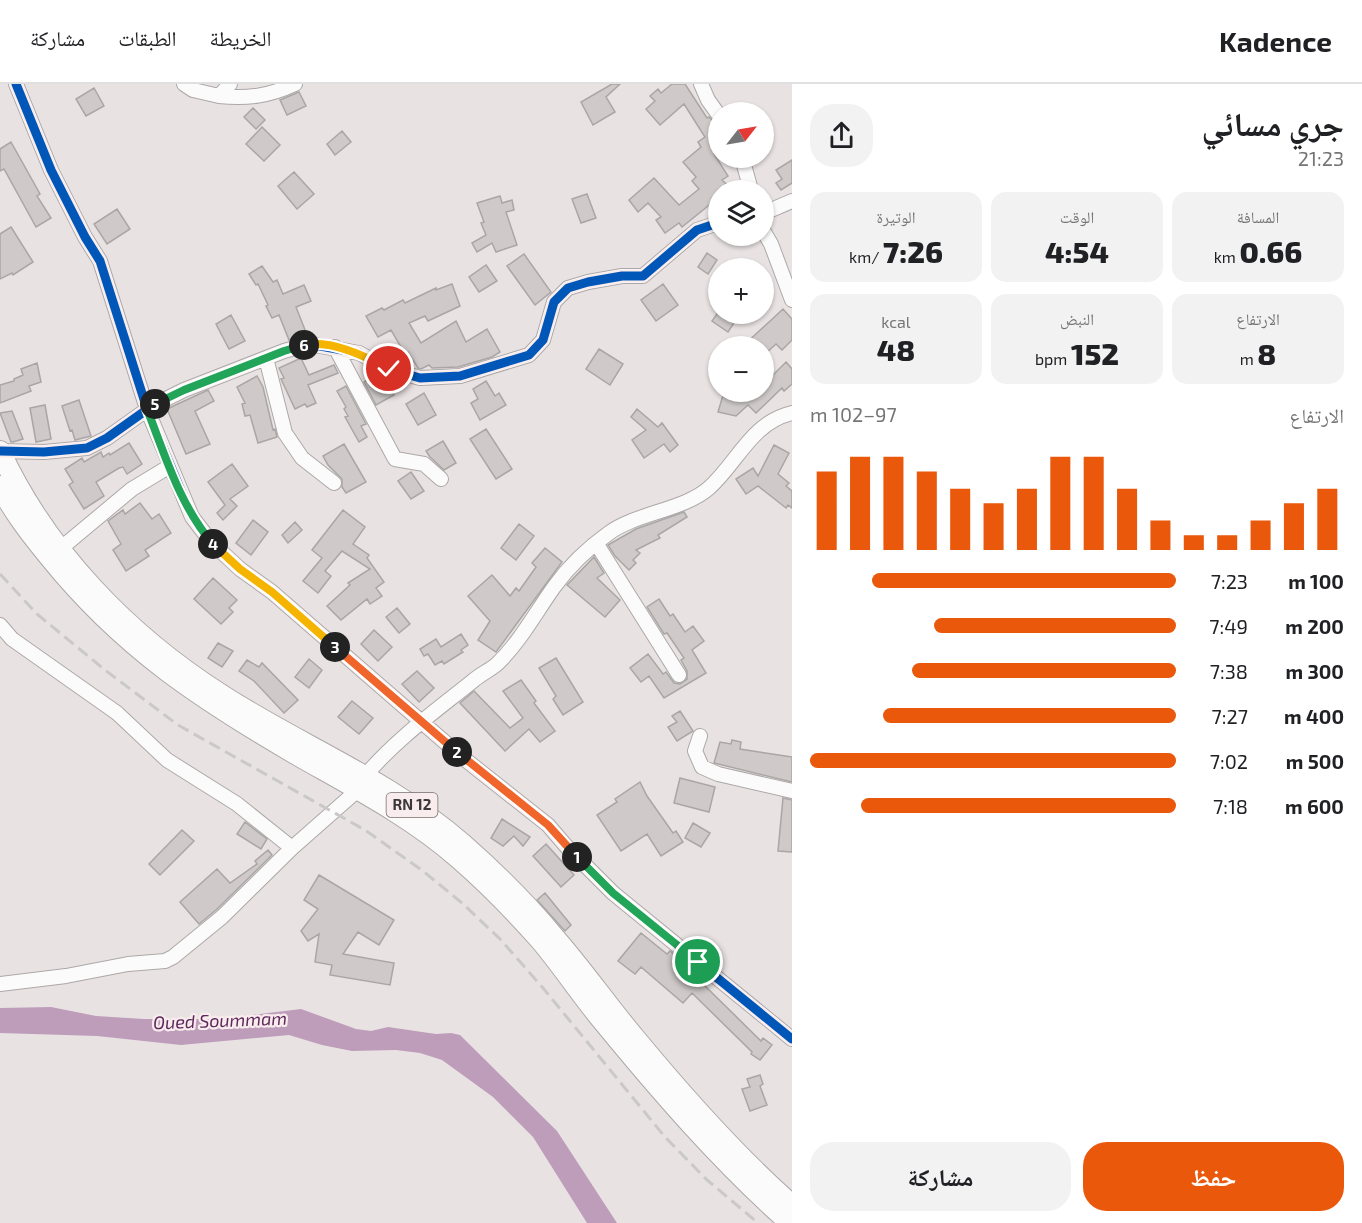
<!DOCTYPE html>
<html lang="ar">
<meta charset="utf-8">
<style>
body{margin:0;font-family:"Exo 2","Noto Naskh Arabic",sans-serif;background:#f2f2f2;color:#202124;direction:rtl;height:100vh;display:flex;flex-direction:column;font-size:22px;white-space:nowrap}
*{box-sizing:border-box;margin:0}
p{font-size:20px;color:#757577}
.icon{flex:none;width:33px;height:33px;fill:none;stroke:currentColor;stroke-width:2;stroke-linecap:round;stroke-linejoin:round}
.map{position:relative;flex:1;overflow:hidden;direction:ltr}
.details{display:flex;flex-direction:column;background:#fff;width:570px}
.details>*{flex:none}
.needle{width:39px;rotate:59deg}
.tools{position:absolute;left:708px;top:18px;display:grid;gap:12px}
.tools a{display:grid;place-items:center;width:66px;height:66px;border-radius:50%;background:#fff;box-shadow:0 2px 4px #0004;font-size:30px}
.pin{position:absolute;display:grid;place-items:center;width:51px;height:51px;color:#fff;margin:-26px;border:3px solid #fff;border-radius:50%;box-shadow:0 2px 6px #0007}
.km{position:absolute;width:30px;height:30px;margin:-15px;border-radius:50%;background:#222;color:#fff;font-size:16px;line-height:30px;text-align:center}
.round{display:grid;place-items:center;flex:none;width:63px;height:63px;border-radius:24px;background:#f2f2f2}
.headline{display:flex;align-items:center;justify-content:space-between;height:102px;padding:0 18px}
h1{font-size:33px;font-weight:800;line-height:45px}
.metrics{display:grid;grid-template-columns:repeat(3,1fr);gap:9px;height:102px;padding:6px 18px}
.metrics div{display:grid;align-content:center;border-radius:15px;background:#f2f2f2;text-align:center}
.metrics b{font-size:30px;font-weight:800}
.metrics small{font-size:16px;font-weight:400}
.metrics p{font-size:16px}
.chart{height:168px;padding:12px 18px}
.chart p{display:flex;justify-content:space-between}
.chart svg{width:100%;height:108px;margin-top:6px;stroke:#ea580c;stroke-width:6}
.button{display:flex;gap:12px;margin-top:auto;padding:12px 18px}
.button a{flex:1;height:69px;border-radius:24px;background:#ea580c;color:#fff;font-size:24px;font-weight:800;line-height:69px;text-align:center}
.button a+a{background:#f2f2f2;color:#202124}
ul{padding:0 18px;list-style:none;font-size:20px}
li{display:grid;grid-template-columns:96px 72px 1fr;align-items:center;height:45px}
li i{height:15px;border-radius:8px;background:#ea580c}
header{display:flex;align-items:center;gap:36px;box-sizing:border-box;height:84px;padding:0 30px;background:#fff;border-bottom:2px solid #e0e0e0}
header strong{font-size:28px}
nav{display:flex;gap:33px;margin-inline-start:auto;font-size:21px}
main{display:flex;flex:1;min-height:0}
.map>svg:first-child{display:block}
.water{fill:#be9dba}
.building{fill:#cfcac9;stroke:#aaa6a5;stroke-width:1.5}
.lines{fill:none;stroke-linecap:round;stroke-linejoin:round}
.minor-casing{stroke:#ada8a8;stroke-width:16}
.highway-casing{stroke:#ada8a8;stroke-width:22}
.minor{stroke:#fcfbfb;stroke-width:14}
.highway{stroke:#fcfbfb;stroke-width:20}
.rail{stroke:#cac8c9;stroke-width:3;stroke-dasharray:12 6;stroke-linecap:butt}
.cycleway-casing{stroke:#f9eced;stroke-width:13}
.cycleway{stroke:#0057b8;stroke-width:9}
.split-1-casing{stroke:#fff;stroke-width:12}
.split-2-casing{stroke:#fff;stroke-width:12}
.split-3-casing{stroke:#fff;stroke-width:12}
.split-4-casing{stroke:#fff;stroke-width:12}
.split-5-casing{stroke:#fff;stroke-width:12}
.split-6-casing{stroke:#fff;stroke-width:12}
.split-7-casing{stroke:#fff;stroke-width:12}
.split-1{stroke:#22a559;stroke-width:8}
.split-2{stroke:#f0652b;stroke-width:8}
.split-3{stroke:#f0652b;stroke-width:8}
.split-4{stroke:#f5b400;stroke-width:8}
.split-5{stroke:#22a559;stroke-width:8}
.split-6{stroke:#22a559;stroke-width:8}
.split-7{stroke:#f5b400;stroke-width:8}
.labels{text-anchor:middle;stroke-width:4.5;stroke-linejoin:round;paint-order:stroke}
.shield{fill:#f9eced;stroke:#756d6e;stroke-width:1.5}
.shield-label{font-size:15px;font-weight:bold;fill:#3c3738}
.water-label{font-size:18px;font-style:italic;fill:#5e285d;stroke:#f9eced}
</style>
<header>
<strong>Kadence</strong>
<nav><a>الخريطة</a><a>الطبقات</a><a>مشاركة</a></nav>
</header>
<main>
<section class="details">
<div class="headline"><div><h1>جري مسائي</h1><p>21:23</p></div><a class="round"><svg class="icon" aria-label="share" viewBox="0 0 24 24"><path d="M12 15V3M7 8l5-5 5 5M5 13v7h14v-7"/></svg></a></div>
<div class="metrics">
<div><p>المسافة</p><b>0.66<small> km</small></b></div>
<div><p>الوقت</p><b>4:54</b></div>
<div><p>الوتيرة</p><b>7:26<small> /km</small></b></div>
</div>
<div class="metrics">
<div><p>الارتفاع</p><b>8<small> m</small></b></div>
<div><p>النبض</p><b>152<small> bpm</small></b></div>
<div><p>kcal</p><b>48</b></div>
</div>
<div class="chart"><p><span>الارتفاع</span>97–102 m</p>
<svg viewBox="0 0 160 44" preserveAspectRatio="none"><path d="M5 44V12M15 44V6M25 44V6M35 44V12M45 44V19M55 44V25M65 44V19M75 44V6M85 44V6M95 44V19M105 44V32M115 44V38M125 44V38M135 44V32M145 44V25M155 44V19"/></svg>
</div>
<ul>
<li><b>100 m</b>7:23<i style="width:83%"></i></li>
<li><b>200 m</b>7:49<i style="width:66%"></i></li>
<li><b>300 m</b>7:38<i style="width:72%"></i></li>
<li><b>400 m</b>7:27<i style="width:80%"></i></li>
<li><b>500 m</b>7:02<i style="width:100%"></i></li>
<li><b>600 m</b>7:18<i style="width:86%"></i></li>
</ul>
<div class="button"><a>حفظ</a><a>مشاركة</a></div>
</section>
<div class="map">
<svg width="792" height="1139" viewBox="0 0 792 1139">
<rect width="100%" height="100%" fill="#e9e2e3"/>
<!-- water -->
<path class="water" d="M51,923L96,932L144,935H219L301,925L356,945L371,947L388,943L436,950L451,949L460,951L557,1047L617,1139H587L533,1053L493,1013L442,976L420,969L396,966L352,967L322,961L289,951L181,961L97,952L0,949V924Z"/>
<!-- building -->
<path class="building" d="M612,0H620L606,13L615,28L593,41L581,18Z
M672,0H685L707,34L709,33L714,38L718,39V67L714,70L728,92L722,96L733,106H718V123L713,118L682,143L679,139L665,149L656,136L661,133L648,119L638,128L629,116L654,94L679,121L699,105L692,97L696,93L683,78L701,63L698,58L705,53L684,20L660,41L646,25L655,17L650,12L658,5L661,9Z
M94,4L104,22L86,32L76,15Z
M299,8L306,22L287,31L280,16Z
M253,24L265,36L256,45L244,33Z
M262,43L280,61L264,77L246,60Z
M342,47L351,58L335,71L327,60Z
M11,58L40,110L37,112L51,134L36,143L4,85L0,87V65Z
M792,76V99L781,106L776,99L782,95L776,86Z
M294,88L314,110L297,125L278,102Z
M587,110L596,134L581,139L572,115Z
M500,112L502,119L512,116L514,126L506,128L517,161L496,168L492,159L477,168L472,159L486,151L481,139L484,138L477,119Z
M117,125L130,145L107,160L94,140Z
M11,143L33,178L13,191L12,189L0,195V150Z
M707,169L717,176L708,190L698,183Z
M524,170L551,208L535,221L507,182Z
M486,181L497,197L479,208L469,193Z
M262,182L273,198L277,196L283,210L304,201L311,217L296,223L307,251L289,256L279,231L272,234L266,222L268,221L258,200L256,201L249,190Z
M452,200L460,222L428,237L425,232L409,239L421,259L456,237L466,258L487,245L500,268L492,273L458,283L432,284L429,281L421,285L418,284L408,268L405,270L391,246L378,253L366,232L382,224L384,226L403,216L405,219L436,204V206Z
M663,200L678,221L656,237L641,216Z
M783,225L792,235V256L782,266L776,260L764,271V262H743Z
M717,230H740L728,248L712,237Z
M231,231L245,257L229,265L216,240Z
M599,265L623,280L610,301L586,285Z
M301,274L309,291L334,281L338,289L308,301L316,319L307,323L305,320L295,325L281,295L284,294L279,284Z
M786,278L792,285V300L784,307L782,304L756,329L748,321L736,332L718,328L724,308H764V300Z
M37,279L41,298L29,302L31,307L0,319V301L14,297V295L23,291L21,285Z
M376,291L380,297L385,295L394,311L376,321L364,298Z
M257,292L263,303L273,346L275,345L277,353L258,359L250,331L245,332L242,320L245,319L237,303Z
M486,297L495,312L499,309L506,321L480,336L471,319L478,315L473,305Z
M346,302L366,340L361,342L367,353L359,358L345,333L348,332L344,325L346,323L337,307Z
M208,306L214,317L195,327L210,360L186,370L167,325Z
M424,309L436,331L418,341L406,320Z
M79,316L91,352L75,356L72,346L70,347L62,322Z
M45,321L51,355L36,358L30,324Z
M637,325L658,343L662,339L678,361L670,368L664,360L644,374L632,356L646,346L631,333Z
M12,327L23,355L13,358H11L0,329Z
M486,345L512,385L496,395L470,355Z
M443,357L456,379L444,386L430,373L426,367Z
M129,359L142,380L127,390L123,383L119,384L96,398L104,412L84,425L69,401L73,398L65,385L82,374L84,378L101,368L103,373L109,369L110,371Z
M344,360L366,398L346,409L342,403V395L328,381L323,372Z
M774,361L789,369L778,390L789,399L786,402L792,407V424L788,421L786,424L758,402L746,410L736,395L753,384L758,392Z
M232,380L248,402L230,415L237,422L223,436L217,429L225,421L208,398Z
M411,388L424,407L411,415L398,397Z
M140,419L152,435L159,430L171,449L145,466L149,472L126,487L113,466L121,460L108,437L123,426L125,430Z
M343,426L365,443L353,460L369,471L367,474L384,498L376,504L382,512L370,520L367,515L341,536L327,522L350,501L348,499L370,485L342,467L325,487L331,492L318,509L303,497L322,474L312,466Z
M684,428L687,433L658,451L660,454L636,466L640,469L633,476L636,479L629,486L615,472L608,461L636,445Z
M253,436L268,448L251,471L236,459Z
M295,438L302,446L288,459L282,451Z
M519,440L534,452L516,476L501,464Z
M545,464L562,478L496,568L478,556L490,537L468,512L492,491L510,512L516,504L519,507L536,483L532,479Z
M594,473L604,489L597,494L620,516L605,533L567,501Z
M213,494L237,516L229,524L233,528L221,540L194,515Z
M659,515L670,532L673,530L685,548L693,542L704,557L692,566L706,589L664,614L649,592L641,598L630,584L648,570L663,590L666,588L674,599L680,600L687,595V587L681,576L684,574L667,549L664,550L647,523Z
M397,524L410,540L399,549L386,533Z
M374,546L392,563L378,577L361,560Z
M461,550L468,561L461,566L463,568L444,580L442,577L435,581L428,570L424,572L420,565L436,555L441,563Z
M218,559L233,567L222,583L208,574Z
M556,574L583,618L563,631L553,615L556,612L539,584Z
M309,575L322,586L309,604L295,593Z
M247,576L259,583L262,579L298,616L284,629L254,597L239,587Z
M417,587L434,604L419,618L402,600Z
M521,596L536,617L534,619L555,647L540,658L529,645L505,667L460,619L474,607L510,644L523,634L503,607Z
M352,617L373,634L359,650L338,633Z
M680,627L693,647L677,657L668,643L677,638L672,632Z
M732,656L741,658L740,665L792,673V698L714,679L720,658L731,660Z
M680,694L715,703L709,728L674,719Z
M640,698L647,712L673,749L676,747L683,758L661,772L647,750L621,767L597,731L617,718L615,715Z
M783,714L792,716V768L778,767Z
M502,735L530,753L523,762L514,752L503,762L491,754Z
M245,738L267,755L261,765L237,750Z
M693,739L710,749L701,763L685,754Z
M182,746L194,757L160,791L149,780Z
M546,760L574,791L561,803L533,772Z
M268,766L272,771L216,826L199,840L180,818L217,785L230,799L257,780L255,777Z
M319,791L394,836L379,861L358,848L343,870L394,879L390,901L330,891L332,881L315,878L319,850L308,857L301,847L318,825L304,816Z
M545,809L571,841L565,847L537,816Z
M641,849L667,870L670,867L704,895L701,898L761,957L763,954L772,961L760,976L751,970L752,968L692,909L683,919L641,883L635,890L618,877Z
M760,991L763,1000L760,1002L767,1021L750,1027L742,1005L750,1003L747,995Z"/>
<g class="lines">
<defs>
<path id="minor" d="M16,0L51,86L85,153L100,177L147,325L192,433L212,459L240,485L272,508L462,673L548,741L566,762L613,809L792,955
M184,0L193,6L219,12L230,0
M701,0L708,16L718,30
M219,12C248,15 269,12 295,0
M742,74L751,106
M764,129L792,117
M764,148L771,160L792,216
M335,263L395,375L424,380L441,395
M266,274L285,349L302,374L334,399
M0,367L44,368L87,364L107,354L152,322L184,306L284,267L309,260L359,269L389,285L420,294L460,292L529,271L543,256L554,218L568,204L588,198L622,192H643L697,146L718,139
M596,459L679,591
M60,465L132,405L170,382
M0,541L12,555L117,629L167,676L237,720L292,764
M700,652L695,667L702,683L718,690L792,707
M365,692C396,655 437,626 474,596C481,590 490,586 497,580C520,558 536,528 554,503C569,482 588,464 609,449C636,429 684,426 709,404C737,379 752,338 792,329
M0,900L66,892L128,880L165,877L173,873L222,833L292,764L359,705"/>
<path id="highway" d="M0,367C47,468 128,551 222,611C301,662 391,697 463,760C496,789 528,821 556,855C584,887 608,922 636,955C684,1013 735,1071 792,1121
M0,402C13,428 32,452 50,474C122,563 199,614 297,671C353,703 410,732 458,774C487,799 515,828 540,856C561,881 579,908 600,934C659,1006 720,1077 790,1139"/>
</defs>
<!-- minor casing -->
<use href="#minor" class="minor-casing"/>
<!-- highway casing -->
<use href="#highway" class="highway-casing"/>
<!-- minor -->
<use href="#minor" class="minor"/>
<!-- highway -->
<use href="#highway" class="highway"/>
<!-- rail -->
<path class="rail" d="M0,490L37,530L105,586L178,641L365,746L423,787L462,819L500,855L543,904L665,1053L706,1095L758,1139"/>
<defs>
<path id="cycleway" d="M16,0L51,86L85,153L100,177L147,325L192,433L212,459L240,485L272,508L462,673L548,741L566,762L613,809L792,955
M0,367L44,368L87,364L107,354L152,322L184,306L284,267L309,260L359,269L389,285L420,294L460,292L529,271L543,256L554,218L568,204L588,198L622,192H643L697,146L718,139"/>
</defs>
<!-- cycleway casing -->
<use href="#cycleway" class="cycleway-casing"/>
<!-- cycleway -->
<use href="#cycleway" class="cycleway"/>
</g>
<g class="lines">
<defs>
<path id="split-1" d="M577,773L613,809L698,878"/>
<path id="split-2" d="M457,668L548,741L577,773"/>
<path id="split-3" d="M335,563L457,668"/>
<path id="split-4" d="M213,460L240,485L272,508L335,563"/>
<path id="split-5" d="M155,320L147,325C165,371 180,422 213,460"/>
<path id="split-6" d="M155,320L184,306L284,267L304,261"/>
<path id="split-7" d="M304,261C330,255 367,273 389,285"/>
</defs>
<!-- split-1 casing -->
<use href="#split-1" class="split-1-casing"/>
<!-- split-2 casing -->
<use href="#split-2" class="split-2-casing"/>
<!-- split-3 casing -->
<use href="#split-3" class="split-3-casing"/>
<!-- split-4 casing -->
<use href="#split-4" class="split-4-casing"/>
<!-- split-5 casing -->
<use href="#split-5" class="split-5-casing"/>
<!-- split-6 casing -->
<use href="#split-6" class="split-6-casing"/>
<!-- split-7 casing -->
<use href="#split-7" class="split-7-casing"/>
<!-- split-1 -->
<use href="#split-1" class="split-1"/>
<!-- split-2 -->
<use href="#split-2" class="split-2"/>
<!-- split-3 -->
<use href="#split-3" class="split-3"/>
<!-- split-4 -->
<use href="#split-4" class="split-4"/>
<!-- split-5 -->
<use href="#split-5" class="split-5"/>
<!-- split-6 -->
<use href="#split-6" class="split-6"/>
<!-- split-7 -->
<use href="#split-7" class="split-7"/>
</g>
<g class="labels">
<!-- shield labels -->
<rect class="shield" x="386.5" y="709" width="51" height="24" rx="4.5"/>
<g class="shield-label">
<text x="412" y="726">RN 12</text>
</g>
<!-- water labels -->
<g class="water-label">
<text transform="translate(220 937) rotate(-2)" y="6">Oued Soummam</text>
</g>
</g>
</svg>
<div class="tools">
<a><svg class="needle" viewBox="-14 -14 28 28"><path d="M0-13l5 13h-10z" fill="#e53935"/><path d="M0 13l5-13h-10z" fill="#757577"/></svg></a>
<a><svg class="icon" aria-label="layers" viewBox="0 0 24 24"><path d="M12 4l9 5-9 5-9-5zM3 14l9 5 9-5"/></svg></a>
<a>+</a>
<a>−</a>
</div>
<div class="pin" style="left:698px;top:878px;background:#1e9e55"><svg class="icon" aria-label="arrive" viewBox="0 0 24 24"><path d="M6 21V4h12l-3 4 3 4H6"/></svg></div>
<div class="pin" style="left:389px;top:285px;background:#d93025"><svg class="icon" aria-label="check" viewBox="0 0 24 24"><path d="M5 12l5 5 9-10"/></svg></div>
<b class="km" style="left:577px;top:773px">1</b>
<b class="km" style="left:457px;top:668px">2</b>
<b class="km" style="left:335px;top:563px">3</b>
<b class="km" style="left:213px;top:460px">4</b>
<b class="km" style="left:155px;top:320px">5</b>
<b class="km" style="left:304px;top:261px">6</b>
</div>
</main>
